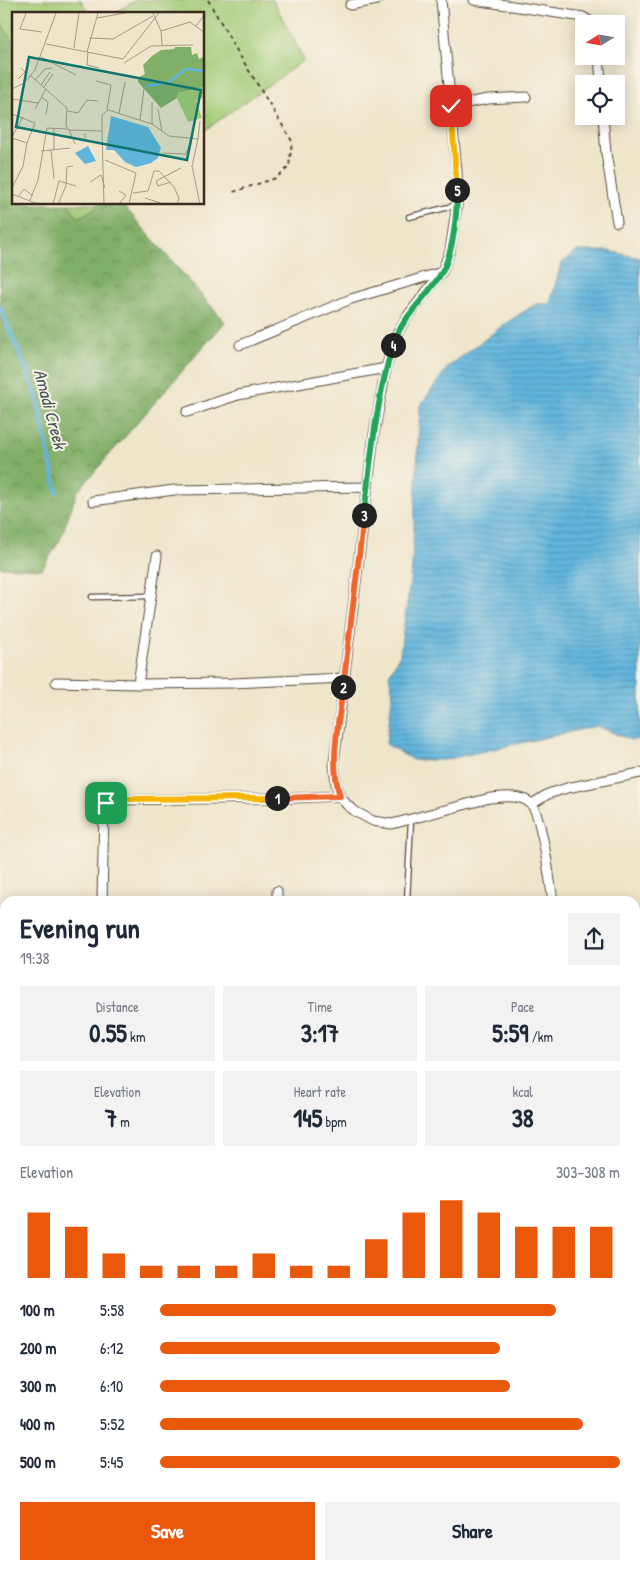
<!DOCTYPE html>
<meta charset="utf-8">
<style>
body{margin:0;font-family:"Patrick Hand",sans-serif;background:#f2f2f3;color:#1f2937;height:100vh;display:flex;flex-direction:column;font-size:19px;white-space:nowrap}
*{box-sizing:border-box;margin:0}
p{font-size:16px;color:#747a83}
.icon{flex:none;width:28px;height:28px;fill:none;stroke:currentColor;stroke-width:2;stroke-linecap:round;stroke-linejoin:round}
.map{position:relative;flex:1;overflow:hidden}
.panel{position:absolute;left:0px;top:896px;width:640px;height:674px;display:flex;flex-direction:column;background:#fff;border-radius:15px 15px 0 0;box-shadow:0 2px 12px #0003}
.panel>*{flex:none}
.needle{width:32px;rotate:259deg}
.tools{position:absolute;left:575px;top:15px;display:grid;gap:10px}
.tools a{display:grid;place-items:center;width:50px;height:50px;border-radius:0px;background:#fff;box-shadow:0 2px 12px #0003;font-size:25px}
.pin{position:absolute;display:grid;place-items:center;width:42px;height:42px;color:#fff;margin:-21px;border-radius:10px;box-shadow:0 2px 8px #0006}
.km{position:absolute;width:25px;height:25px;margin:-12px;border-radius:50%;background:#222;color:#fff;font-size:14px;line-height:25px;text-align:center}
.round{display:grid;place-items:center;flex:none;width:52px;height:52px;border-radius:0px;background:#f2f2f3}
.summary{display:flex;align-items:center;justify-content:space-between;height:85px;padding:0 20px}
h1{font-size:28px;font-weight:800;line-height:38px}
.metrics{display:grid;grid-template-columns:repeat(3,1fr);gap:8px;height:85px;padding:5px 20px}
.metrics div{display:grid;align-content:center;border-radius:0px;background:#f2f2f3;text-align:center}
.metrics b{font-size:25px;font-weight:800}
.metrics small{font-size:14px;font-weight:400}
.metrics p{font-size:14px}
.chart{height:140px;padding:10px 20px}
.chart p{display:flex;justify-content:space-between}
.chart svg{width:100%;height:90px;margin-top:5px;stroke:#ea580c;stroke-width:6}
.button{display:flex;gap:10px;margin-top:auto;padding:10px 20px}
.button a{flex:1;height:58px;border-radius:0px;background:#ea580c;color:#fff;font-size:20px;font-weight:800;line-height:58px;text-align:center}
.button a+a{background:#f2f2f3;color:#1f2937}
ul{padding:0 20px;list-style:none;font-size:16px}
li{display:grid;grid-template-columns:80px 60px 1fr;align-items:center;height:38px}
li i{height:12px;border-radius:6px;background:#ea580c}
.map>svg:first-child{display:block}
.grass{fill:#a3cb76;stroke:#6f7a4a}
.forest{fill:url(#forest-crowns);stroke:#5e6c42}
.water{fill:url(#water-rules);stroke:#4e707e}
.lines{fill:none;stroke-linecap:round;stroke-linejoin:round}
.stream{stroke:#61b5dd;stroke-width:4}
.lane-casing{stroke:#564638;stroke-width:7}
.street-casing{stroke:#564638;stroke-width:11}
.path{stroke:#564638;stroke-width:2;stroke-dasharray:4 4;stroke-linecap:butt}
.lane{stroke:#fff;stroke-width:4.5}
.street{stroke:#fff;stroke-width:9}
.split-1-casing{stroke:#fff;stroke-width:10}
.split-2-casing{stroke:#fff;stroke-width:10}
.split-3-casing{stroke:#fff;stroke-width:10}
.split-4-casing{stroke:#fff;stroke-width:10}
.split-5-casing{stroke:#fff;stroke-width:10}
.split-6-casing{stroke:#fff;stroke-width:10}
.split-1{stroke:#f5b400;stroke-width:6}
.split-2{stroke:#f0652b;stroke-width:6}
.split-3{stroke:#f0652b;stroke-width:6}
.split-4{stroke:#22a559;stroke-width:6}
.split-5{stroke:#22a559;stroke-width:6}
.split-6{stroke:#f5b400;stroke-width:6}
.labels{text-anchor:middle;stroke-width:4;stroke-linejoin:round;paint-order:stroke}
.water-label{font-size:18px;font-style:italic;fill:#465457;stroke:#f7f3e8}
.inset-river{fill:none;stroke:#61b5dd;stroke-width:2.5}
.inset-road{fill:none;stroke:#a69a85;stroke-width:1}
.view{fill:#0f766e;fill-opacity:0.15;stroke:#0f766e;stroke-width:2.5}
.inset-edge{fill:none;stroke:#3b2a1e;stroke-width:2.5}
</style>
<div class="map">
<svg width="640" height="1569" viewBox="0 0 640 1569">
<defs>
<pattern id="forest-crowns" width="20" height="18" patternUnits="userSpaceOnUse" patternTransform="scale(1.25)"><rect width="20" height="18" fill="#82af67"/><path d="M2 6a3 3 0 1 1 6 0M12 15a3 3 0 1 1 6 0" fill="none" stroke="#6c8f54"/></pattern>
<pattern id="water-rules" width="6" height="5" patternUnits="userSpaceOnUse" patternTransform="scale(1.25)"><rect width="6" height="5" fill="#61b5dd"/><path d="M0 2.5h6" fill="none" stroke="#5193b3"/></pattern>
</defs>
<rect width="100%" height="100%" fill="#f7f3e8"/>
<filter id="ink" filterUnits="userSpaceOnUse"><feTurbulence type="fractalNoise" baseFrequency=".02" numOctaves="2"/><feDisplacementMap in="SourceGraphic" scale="10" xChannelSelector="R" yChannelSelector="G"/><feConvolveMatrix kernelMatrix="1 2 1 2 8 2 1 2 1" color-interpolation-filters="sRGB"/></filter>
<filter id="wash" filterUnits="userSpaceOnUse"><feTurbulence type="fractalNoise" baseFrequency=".0096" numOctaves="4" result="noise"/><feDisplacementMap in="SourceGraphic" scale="20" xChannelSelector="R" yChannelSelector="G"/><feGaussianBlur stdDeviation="1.12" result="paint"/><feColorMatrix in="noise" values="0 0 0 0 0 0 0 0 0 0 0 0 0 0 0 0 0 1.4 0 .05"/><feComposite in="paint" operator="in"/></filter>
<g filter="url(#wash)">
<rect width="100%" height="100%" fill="#eee5ca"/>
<!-- grass -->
<path class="grass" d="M0,0H81L89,14H14V44L0,21Z
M136,0H273L304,60L204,131V14H113Z
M68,204H101L79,218Z"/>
<!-- forest -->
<path class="forest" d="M0,21L14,44V204H68L79,218L101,204H122L225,322L77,492L60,540L42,569L0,567Z"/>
<!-- water -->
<path class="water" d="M577,251H608L640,258V739L631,740L597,726L444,760H413L386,744L393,692L389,675L400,654L412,567L420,406L448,367L509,321L536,304H550L561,264Z"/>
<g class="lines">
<!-- stream -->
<path class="stream" d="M0,307L36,394L57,492"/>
</g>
</g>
<g filter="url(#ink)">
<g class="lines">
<defs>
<path id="lane" d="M409,217L457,205
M92,597L151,596
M407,901L411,820
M635,929L640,935
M635,1413L640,1415
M635,1535L640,1537
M539,1569V1565"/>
<path id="street" d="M441,0L457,172V205L450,251L442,272L407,317L396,335L386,368L374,434L334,763L336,784L340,796L347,805L356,812L373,821L392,824L490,798C502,797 522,794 531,804C542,815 550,883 553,901
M474,0L583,17L588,20L591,24
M350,5L377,0
M599,56L601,84
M451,106L488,99L526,97
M603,116L606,153L617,222
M240,345L351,299L442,272
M187,412L238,395L386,368
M93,501L174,490L368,487
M56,682L138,684L232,683L345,678
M138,684L157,556
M532,804L548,794L567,788L640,773
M102,901L104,808L106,803L109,800L291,798L340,796
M277,901V891
M635,1059L640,1055
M635,1163L640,1162
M635,1225L640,1224
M635,1295H640
M0,1415L5,1401
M0,1467L5,1468
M233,1565L239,1569
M404,1565V1569"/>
</defs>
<!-- lane casing -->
<use href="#lane" class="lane-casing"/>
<!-- street casing -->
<use href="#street" class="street-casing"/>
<!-- path -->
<path class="path" d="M208,0L237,51L292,141L289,167L276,178L230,193"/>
<!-- lane -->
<use href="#lane" class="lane"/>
<!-- street -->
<use href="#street" class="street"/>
</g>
</g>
<g class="lines" filter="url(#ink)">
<defs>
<path id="split-1" d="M106,803L109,800L115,799L277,798"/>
<path id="split-2" d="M277,798L340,796C329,761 339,722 343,687"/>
<path id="split-3" d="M343,687L364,515"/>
<path id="split-4" d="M364,515C371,458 376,400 393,345"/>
<path id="split-5" d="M393,345C402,316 427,298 442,272C454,250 457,214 457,190"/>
<path id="split-6" d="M451,106L457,190"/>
</defs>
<!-- split-1 casing -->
<use href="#split-1" class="split-1-casing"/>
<!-- split-2 casing -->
<use href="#split-2" class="split-2-casing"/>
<!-- split-3 casing -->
<use href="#split-3" class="split-3-casing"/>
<!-- split-4 casing -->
<use href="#split-4" class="split-4-casing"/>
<!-- split-5 casing -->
<use href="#split-5" class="split-5-casing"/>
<!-- split-6 casing -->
<use href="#split-6" class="split-6-casing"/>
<!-- split-1 -->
<use href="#split-1" class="split-1"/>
<!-- split-2 -->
<use href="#split-2" class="split-2"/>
<!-- split-3 -->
<use href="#split-3" class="split-3"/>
<!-- split-4 -->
<use href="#split-4" class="split-4"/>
<!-- split-5 -->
<use href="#split-5" class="split-5"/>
<!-- split-6 -->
<use href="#split-6" class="split-6"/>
</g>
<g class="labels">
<!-- water labels -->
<g class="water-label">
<text transform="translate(50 409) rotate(75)" y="6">Amadi Creek</text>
</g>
</g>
<!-- overview -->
<g transform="translate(12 12)">
<rect width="192" height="192" fill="#eee5ca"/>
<path d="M192,75V85L184,88L190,106L176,110L163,82Z" fill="#a3cb76"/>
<path d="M163,35H179L180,43L185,41L187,47L192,45V75L166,81L165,86L149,96L126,70L127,65L133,62L131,53L140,44L149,38L162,37Z" fill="#82af67"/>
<path d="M99,104L136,115L149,136L146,146L139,151L124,155L113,150L102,138H94ZM76,134L84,149L73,152L63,141Z" fill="#61b5dd"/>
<path class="inset-river" d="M134,74L155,71L174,57L193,59"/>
<path class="inset-road" d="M14,1L8,17L30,20M141,1L149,19L150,33M85,6L113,1M184,14L193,2M149,19L178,10L193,21M77,26L101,27L141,4M34,32L111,47L147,1M62,36L67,1M75,40L86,1M76,40L75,53L87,56M29,45L64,63M112,51L139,34L181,33M19,64L55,96L54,114L57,118L90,119V103L96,98L140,112L157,124L186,127L180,154L188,192M6,67L13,60L9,56M23,68L33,57L40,56M84,69L99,73L95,98M29,73L38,60M32,75L41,62M0,77L12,71L23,58L44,1M29,85L36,90L34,102M0,87L26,91M140,90V112M23,97L34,77M146,97L150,120M56,99L66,101L75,88L86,89M107,101L113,70M0,102L23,111L15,131L0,126M128,108L132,77M57,118L63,132M90,119L92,192M0,125L11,105M60,126L73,128V121M186,127L188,109M39,138L42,167M42,138V117M29,139L58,136M151,141L174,142L180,126M93,148L124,161L117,192M78,170L89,163L93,176M159,170L146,174L144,169L169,156M0,176L11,154L15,131M121,181L136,179L142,159H147L162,175L167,186L165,192M0,182L26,192M6,185L12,177L21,184M133,186L151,192M18,188L26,168L35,116L55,117M41,192L47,169L64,174M46,192L54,174L55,155L61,154M107,192L114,183L107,179"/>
<path class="view" d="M17,45L189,78L175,148L4,115Z"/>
<rect width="192" height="192" class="inset-edge"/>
</g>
</svg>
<div class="tools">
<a><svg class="needle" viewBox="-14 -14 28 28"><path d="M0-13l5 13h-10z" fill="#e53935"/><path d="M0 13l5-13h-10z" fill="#747a83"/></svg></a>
<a><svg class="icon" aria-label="locate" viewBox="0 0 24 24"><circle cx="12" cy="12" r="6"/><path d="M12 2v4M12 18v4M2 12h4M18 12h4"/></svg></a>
</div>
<div class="pin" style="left:106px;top:803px;background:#1e9e55"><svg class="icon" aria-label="arrive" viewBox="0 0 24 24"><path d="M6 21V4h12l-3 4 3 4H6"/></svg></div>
<div class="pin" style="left:451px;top:106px;background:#d93025"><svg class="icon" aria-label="check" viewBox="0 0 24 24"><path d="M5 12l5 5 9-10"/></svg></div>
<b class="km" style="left:277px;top:798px">1</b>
<b class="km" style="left:343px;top:687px">2</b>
<b class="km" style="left:364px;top:515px">3</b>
<b class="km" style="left:393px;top:345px">4</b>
<b class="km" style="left:457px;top:190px">5</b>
<section class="panel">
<div class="summary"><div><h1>Evening run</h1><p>19:38</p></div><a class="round"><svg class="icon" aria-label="share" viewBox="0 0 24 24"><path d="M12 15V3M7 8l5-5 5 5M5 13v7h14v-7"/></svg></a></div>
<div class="metrics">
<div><p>Distance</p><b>0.55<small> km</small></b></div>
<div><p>Time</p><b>3:17</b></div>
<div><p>Pace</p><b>5:59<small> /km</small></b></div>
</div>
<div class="metrics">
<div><p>Elevation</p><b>7<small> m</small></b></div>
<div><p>Heart rate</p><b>145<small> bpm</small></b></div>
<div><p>kcal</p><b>38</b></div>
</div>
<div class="chart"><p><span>Elevation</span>303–308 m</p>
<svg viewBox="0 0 160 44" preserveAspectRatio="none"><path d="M5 44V12M15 44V19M25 44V32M35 44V38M45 44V38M55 44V38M65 44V32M75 44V38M85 44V38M95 44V25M105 44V12M115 44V6M125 44V12M135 44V19M145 44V19M155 44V19"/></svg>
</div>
<ul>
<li><b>100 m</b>5:58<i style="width:86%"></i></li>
<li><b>200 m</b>6:12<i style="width:74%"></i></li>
<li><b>300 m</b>6:10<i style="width:76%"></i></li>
<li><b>400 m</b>5:52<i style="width:92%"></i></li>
<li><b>500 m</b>5:45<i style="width:100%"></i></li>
</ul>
<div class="button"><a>Save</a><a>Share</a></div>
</section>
</div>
